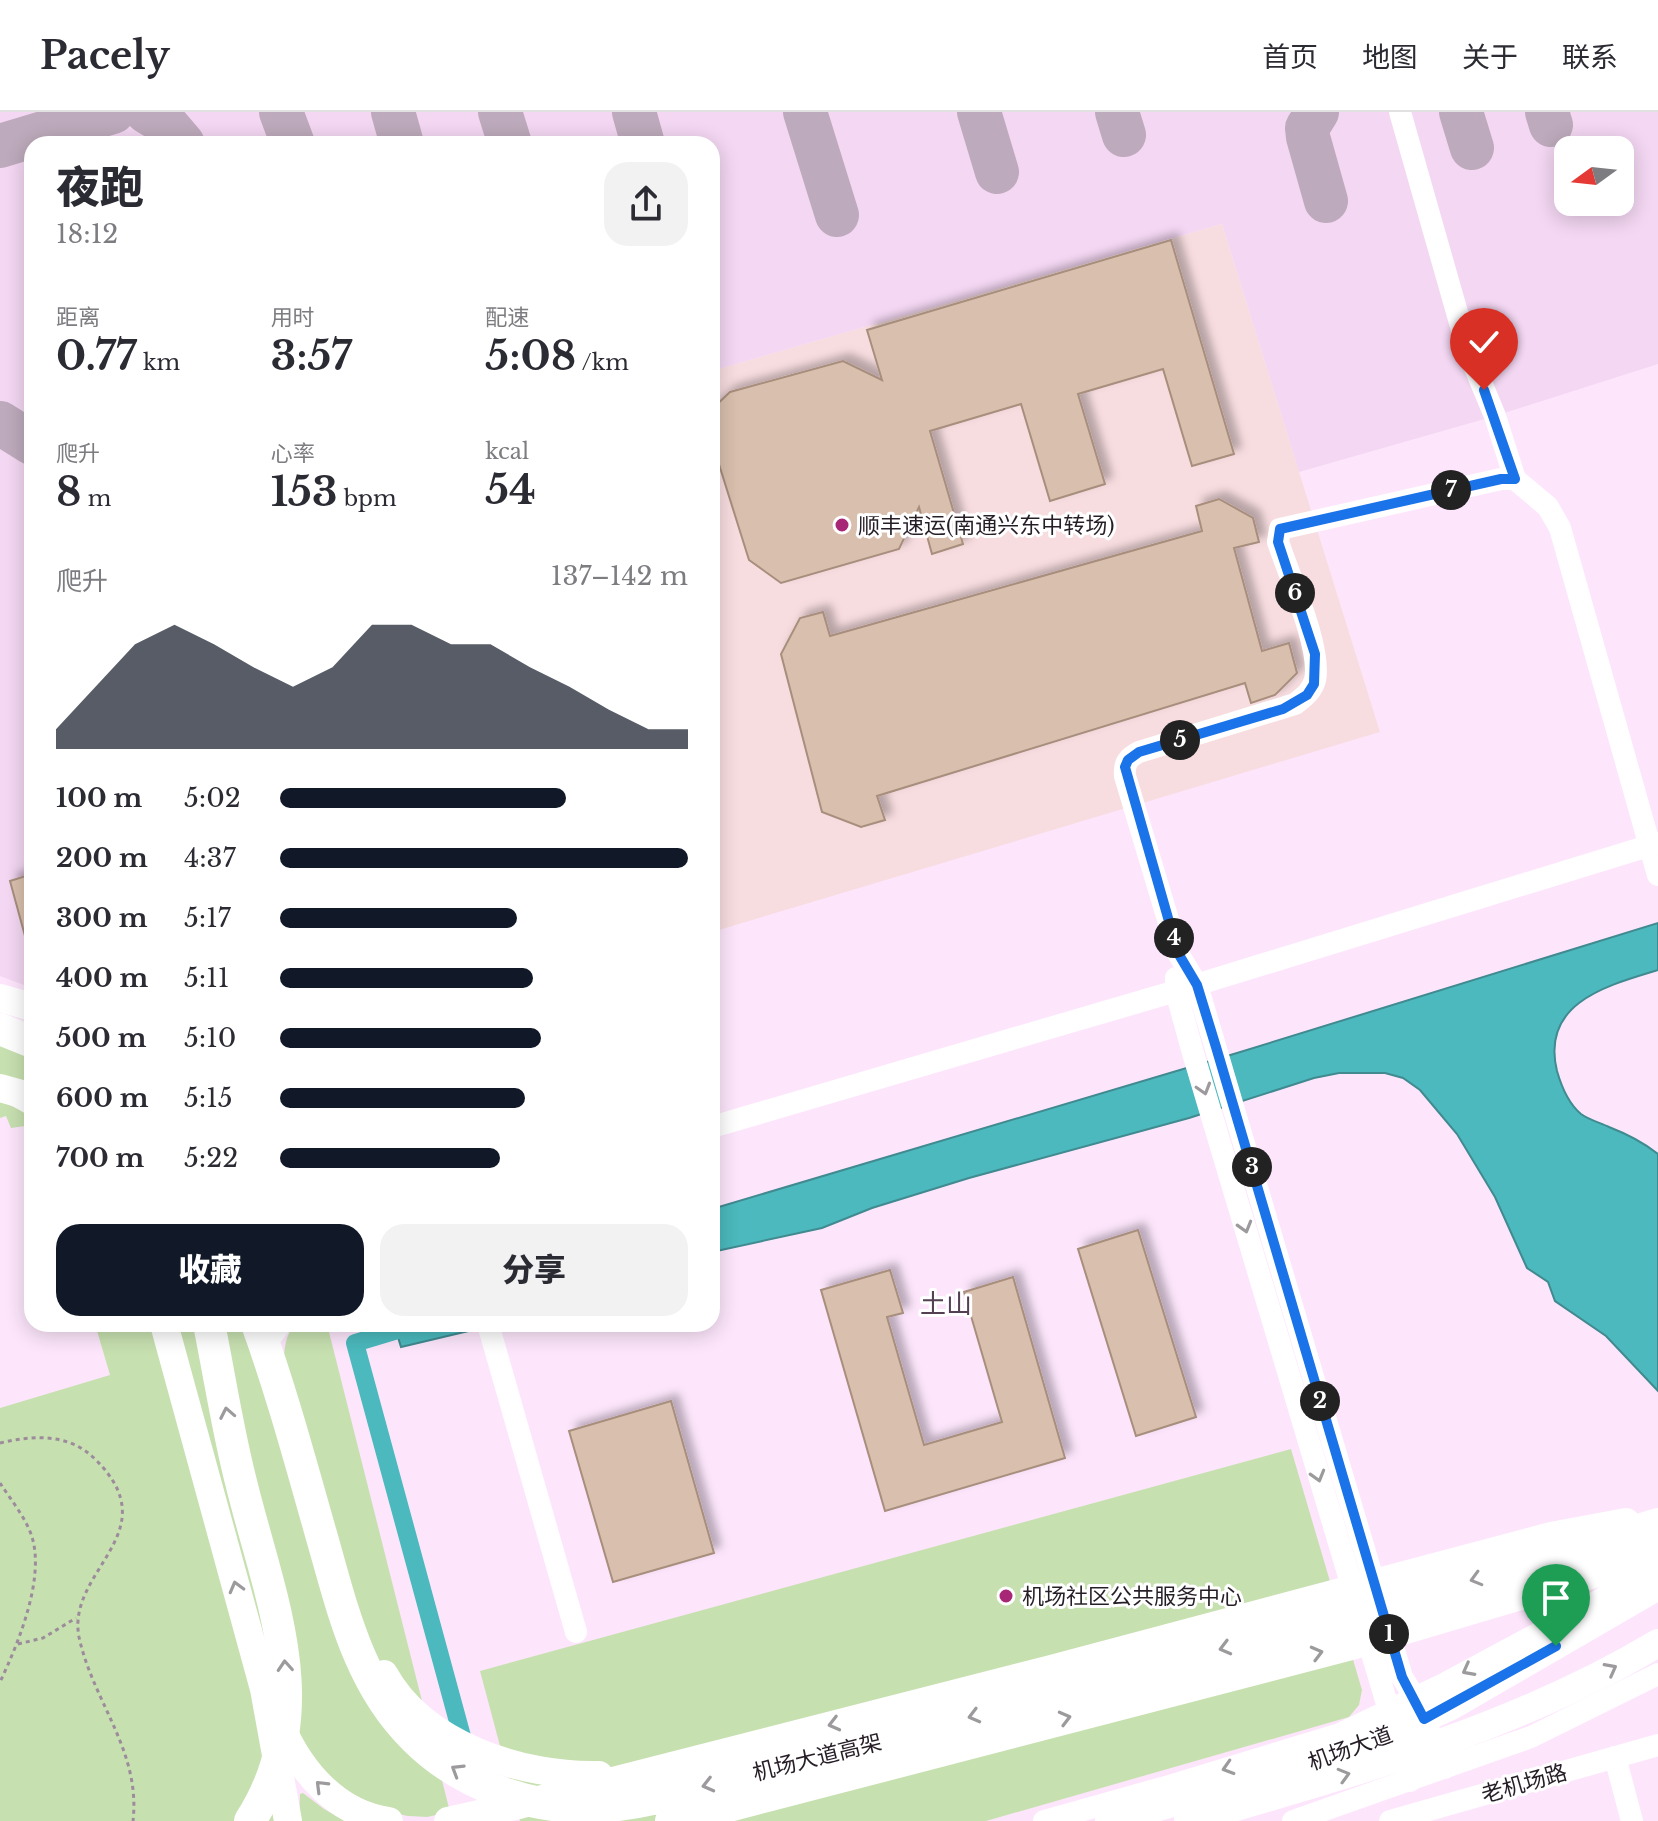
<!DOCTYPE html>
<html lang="zh">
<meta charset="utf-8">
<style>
body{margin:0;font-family:"Libre Baskerville","Noto Sans SC",serif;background:#f2f2f3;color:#2b2b33;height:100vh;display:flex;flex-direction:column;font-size:30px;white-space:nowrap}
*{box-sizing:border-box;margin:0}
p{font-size:26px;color:#7c7c81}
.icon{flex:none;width:44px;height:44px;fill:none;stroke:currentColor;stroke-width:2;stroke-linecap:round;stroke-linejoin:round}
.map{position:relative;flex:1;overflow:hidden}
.side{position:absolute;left:24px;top:24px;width:696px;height:1196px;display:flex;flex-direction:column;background:#fff;border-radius:24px;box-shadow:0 4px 20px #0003}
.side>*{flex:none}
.needle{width:52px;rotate:255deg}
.buttons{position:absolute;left:1554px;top:24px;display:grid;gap:16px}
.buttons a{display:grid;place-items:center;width:80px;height:80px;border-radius:16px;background:#fff;box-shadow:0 4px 20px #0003;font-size:40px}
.pin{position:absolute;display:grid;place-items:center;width:68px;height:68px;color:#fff;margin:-82px -34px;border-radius:50% 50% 50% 0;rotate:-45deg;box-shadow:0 0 8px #0007}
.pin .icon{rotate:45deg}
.km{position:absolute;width:40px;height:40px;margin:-20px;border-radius:50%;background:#222;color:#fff;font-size:22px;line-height:40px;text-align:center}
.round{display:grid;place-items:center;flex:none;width:84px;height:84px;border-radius:24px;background:#f2f2f3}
.head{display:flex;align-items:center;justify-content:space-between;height:136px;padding:0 32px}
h1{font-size:44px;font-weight:800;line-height:60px}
.metrics{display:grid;grid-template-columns:repeat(3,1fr);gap:12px;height:136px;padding:8px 32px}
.metrics div{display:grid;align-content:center}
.metrics b{font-size:40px;font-weight:800}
.metrics small{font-size:22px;font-weight:400}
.metrics p{font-size:22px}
.chart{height:224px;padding:16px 32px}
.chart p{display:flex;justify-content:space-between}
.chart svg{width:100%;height:144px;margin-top:8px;fill:#111827;opacity:.7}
.primary-button{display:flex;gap:16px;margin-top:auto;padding:16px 32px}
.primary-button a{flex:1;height:92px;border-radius:24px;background:#111827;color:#fff;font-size:32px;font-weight:800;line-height:92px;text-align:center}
.primary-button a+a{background:#f2f2f3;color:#2b2b33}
ul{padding:0 32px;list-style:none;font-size:26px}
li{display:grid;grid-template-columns:128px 96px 1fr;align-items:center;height:60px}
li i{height:20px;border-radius:10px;background:#111827}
header{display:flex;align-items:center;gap:48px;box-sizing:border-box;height:112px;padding:0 40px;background:#fff;border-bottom:2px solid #e1e1e2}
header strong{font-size:38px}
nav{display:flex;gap:44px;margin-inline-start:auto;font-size:28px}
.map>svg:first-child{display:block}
.built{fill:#f4d7f3;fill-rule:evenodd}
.industrial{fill:#f8dde0}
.green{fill:#c7e0b0}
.water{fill:#4bb9bd;stroke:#408a90;stroke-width:2}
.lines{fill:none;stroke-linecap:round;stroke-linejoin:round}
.canal{stroke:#4bb9bd;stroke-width:18}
.taxiway{stroke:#bdaabc;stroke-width:44}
.building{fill:#d9bfad;stroke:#a78e7d;stroke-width:2;filter:url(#shadow)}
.path{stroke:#9c8c9b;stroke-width:3;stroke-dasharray:4 4;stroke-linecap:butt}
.minor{stroke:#fff;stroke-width:22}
.major{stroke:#fff;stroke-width:28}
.highway{stroke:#fff;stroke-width:32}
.oneway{stroke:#9d9a9d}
.route-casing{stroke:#fff;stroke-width:16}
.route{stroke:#1a73e8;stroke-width:10}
.poi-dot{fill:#a72776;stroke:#fff;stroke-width:3}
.labels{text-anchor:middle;stroke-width:6;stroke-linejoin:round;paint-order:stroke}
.poi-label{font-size:22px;fill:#261e26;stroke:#fff;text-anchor:start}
.street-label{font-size:22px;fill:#261e26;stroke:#fff}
.quarter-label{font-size:26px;fill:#534052;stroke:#fff}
</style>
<header>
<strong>Pacely</strong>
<nav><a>首页</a><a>地图</a><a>关于</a><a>联系</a></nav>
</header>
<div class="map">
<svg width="1658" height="1709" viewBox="0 0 1658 1709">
<defs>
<filter id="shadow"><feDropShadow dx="7" dy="-7" stdDeviation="4" flood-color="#0004"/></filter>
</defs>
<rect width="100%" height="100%" fill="#fde6fc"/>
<!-- built -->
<path class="built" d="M0,0H1658V252L1495,304L1299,360L1222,112L712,259V32H32V876L0,864ZM1568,38H1620V90H1568Z"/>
<!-- industrial -->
<path class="industrial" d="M1222,112L1380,620L712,820V259Z"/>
<!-- green -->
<path class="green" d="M0,920L32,938V979L0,965Z
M0,989L32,1003V1013L11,1016L6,1004L0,1006Z
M95,1212H156L255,1564L282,1709H0V1296L110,1263Z
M171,1212H245L284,1244C287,1209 297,1212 327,1212L450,1700L427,1705L408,1704L367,1695L297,1637Z
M1291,1337L1362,1578L1359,1593L1349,1605L986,1709H520L480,1559Z
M303,1681L324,1697L345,1709H299L300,1682Z"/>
<!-- water -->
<path class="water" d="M1658,811V858C1609,873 1540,890 1557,959C1561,973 1569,992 1581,1002C1589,1008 1601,1011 1609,1015C1627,1022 1643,1030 1658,1042V1279L1606,1224L1555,1189L1548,1170L1527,1156L1495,1085L1457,1022L1420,978L1403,966L1385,961H1339L1314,966L1189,1006L969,1066L872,1096L822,1116L712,1140V1097L1237,941Z
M394,1212H498L401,1235Z"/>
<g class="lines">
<!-- canal -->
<path class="canal" d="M418,1212L355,1231L466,1639"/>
<!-- taxiway -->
<path class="taxiway" d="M147,0L165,11L183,32
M281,0L293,32
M393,0L402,32
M500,0L510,32
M634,0L643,32
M805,0L837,103
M979,0L997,60
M1117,0L1124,23
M1317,0L1307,16L1308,25L1326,89
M1461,0L1472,36
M1547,0L1551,13
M0,34L113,0
M0,311L32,331"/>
</g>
<!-- building -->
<path class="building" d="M1171,128L1234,342L1192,354L1163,257L1078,282L1105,372L1050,389L1021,292L930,319L963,432L932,442L919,395L899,437L781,471L749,448L712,330V297L730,280L843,249L882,268L867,218Z
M1219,387L1253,406L1259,430L1234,436L1262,539L1289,531L1297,561L1275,583L1251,591L1245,571L877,684L885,708L861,715L822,700L781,542L800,506L823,500L830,524L1202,419L1196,394Z
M32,762V835H28L10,769Z
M1138,1118L1196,1305L1136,1324L1078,1137Z
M890,1158L903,1201L887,1205L924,1333L1002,1310L964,1180L1013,1165L1065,1346L885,1399L821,1178Z
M671,1289L714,1441L613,1470L569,1319Z"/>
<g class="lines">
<!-- path -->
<path class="path" d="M0,1331C34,1323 70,1321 96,1348C169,1421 66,1458 79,1525C93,1590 141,1639 133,1709
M0,1371C11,1388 26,1406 32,1425C45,1467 18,1532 0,1570
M18,1532L43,1526L76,1506"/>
<!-- minor -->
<path class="minor" d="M1400,0L1468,239L1495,304L1515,367
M1176,866V879L1193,941L1410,1669
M712,1015L1176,879L1658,731
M488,1212L576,1520
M273,1222L281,1212
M1615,1645L1632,1709
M1445,1656L1415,1586L1402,1565L1197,873L1178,841L1125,664C1124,652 1127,646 1139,640L1295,592C1304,585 1312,579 1315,568C1322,537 1289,463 1278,430L1280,417L1501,367H1515L1548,395L1560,416L1658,763
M1044,1709L1169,1674L1340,1622L1444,1572L1598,1489L1658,1451
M1293,1709L1531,1625L1658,1562
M1390,1709L1658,1633"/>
<!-- major -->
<path class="major" d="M0,886L32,895
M0,976L18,981L32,989
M164,1212L264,1577L288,1709
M384,1562C423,1633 522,1665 599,1663
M281,1614C301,1660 337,1702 389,1709
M448,1709L519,1693L1051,1557L1551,1424L1626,1410
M1109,1709L1349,1641L1453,1593L1658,1474
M1188,1709C1349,1662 1513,1618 1658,1531"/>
<!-- highway -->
<path class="highway" d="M0,917L32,930
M209,1212C220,1266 228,1321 242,1374C270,1487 321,1599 250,1709
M257,1212C282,1281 301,1352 321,1422C342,1495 358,1571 414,1626C462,1674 532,1698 598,1695C645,1692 691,1678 736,1666C812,1647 889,1627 965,1606C1197,1544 1429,1484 1658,1412
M671,1709L1355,1531L1658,1441"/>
</g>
<!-- one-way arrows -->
<defs><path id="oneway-chevron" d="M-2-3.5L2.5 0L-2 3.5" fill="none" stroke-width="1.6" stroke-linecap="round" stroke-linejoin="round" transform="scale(2)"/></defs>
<g class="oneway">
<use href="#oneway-chevron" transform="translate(1204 977) rotate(73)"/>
<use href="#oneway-chevron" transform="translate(1245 1115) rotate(74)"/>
<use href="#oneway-chevron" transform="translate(227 1301) rotate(-101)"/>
<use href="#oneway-chevron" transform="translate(1318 1364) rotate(74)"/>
<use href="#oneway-chevron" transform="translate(1476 1467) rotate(164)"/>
<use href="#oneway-chevron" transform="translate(236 1475) rotate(-105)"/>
<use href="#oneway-chevron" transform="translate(1225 1536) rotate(165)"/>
<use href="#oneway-chevron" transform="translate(1317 1541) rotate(-15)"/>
<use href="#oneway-chevron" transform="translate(285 1554) rotate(-94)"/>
<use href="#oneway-chevron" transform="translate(1611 1557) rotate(-28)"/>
<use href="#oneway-chevron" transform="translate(1468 1558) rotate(152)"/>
<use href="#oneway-chevron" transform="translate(974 1604) rotate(165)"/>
<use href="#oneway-chevron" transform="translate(1065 1606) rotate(-15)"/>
<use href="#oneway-chevron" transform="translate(834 1612) rotate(166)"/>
<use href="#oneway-chevron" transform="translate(1228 1656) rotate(163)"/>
<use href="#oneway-chevron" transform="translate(457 1658) rotate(-148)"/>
<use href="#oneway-chevron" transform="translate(1344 1663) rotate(-16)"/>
<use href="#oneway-chevron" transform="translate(708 1673) rotate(166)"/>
<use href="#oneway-chevron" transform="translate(321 1674) rotate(-135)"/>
</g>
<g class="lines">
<defs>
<path id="route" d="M1484,278L1515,367H1501L1280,417L1278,430L1315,542L1314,572L1307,583L1283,597L1139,640L1128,648L1125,655L1178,841L1197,873L1216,935L1402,1565L1424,1607L1556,1534"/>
</defs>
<!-- route casing -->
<use href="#route" class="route-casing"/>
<!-- route -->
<use href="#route" class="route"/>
</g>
<!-- markers -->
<g class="poi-dot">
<circle cx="842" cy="413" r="8"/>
<circle cx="1006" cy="1484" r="8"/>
</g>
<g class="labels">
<!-- poi labels -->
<g class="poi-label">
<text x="858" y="421">顺丰速运(南通兴东中转场)</text>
<text x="1022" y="1492">机场社区公共服务中心</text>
</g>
<!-- street labels -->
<g class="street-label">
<text transform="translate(1350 1636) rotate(-20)" y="8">机场大道</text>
<text transform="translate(817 1645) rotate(-14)" y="8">机场大道高架</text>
<text transform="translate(1524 1671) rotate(-16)" y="8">老机场路</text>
</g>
<!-- quarter labels -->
<g class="quarter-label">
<text x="946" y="1201">土山</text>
</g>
</g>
</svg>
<div class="buttons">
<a><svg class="needle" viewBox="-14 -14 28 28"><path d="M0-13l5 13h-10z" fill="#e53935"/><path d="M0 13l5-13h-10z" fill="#7c7c81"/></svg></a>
</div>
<div class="pin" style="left:1556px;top:1534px;background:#1e9e55"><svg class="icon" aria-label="arrive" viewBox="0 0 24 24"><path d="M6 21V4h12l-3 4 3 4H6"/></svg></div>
<div class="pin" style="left:1484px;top:278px;background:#d93025"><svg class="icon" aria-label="check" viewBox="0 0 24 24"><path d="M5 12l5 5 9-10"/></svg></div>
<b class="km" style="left:1389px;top:1522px">1</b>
<b class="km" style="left:1320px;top:1289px">2</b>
<b class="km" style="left:1252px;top:1055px">3</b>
<b class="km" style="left:1174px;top:826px">4</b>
<b class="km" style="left:1180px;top:628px">5</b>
<b class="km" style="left:1295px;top:481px">6</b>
<b class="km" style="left:1451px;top:378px">7</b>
<section class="side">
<div class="head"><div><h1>夜跑</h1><p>18:12</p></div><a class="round"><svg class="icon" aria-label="share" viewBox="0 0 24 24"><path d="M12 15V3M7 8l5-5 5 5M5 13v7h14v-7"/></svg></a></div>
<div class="metrics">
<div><p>距离</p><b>0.77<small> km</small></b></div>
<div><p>用时</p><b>3:57</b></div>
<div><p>配速</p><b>5:08<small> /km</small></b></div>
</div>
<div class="metrics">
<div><p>爬升</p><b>8<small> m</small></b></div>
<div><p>心率</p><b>153<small> bpm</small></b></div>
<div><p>kcal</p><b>54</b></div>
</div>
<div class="chart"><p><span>爬升</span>137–142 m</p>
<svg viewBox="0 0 160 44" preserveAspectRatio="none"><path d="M0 44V38L10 25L20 12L30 6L40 12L50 19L60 25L70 19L80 6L90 6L100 12L110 12L120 19L130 25L140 32L150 38L160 38V44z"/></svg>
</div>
<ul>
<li><b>100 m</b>5:02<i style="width:70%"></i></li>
<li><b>200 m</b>4:37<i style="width:100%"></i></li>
<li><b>300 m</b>5:17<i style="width:58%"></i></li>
<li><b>400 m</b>5:11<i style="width:62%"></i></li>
<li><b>500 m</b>5:10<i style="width:64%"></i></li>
<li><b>600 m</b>5:15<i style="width:60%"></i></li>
<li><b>700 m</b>5:22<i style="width:54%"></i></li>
</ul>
<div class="primary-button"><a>收藏</a><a>分享</a></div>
</section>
</div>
